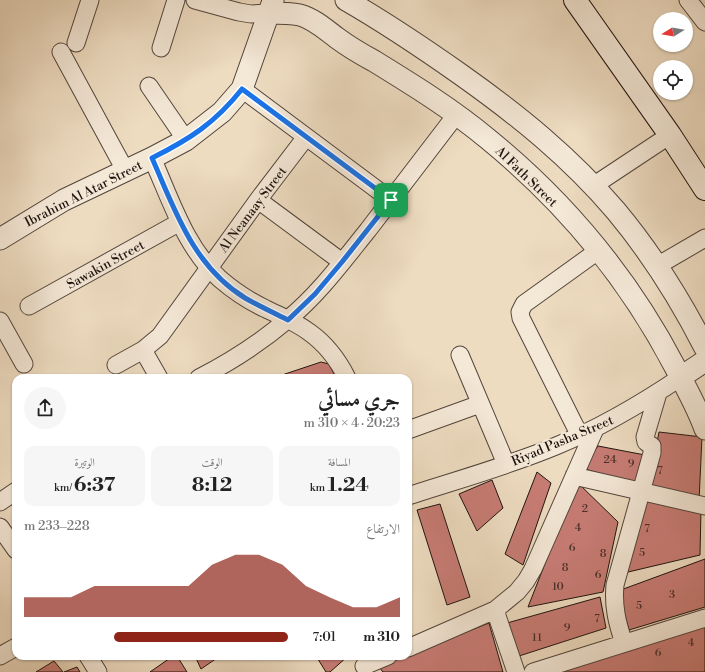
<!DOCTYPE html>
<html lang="ar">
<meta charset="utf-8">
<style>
body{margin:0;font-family:"Libre Bodoni",Amiri,serif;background:#f6f6f6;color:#222;direction:rtl;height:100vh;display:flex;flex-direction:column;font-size:15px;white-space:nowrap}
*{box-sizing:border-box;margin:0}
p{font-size:13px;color:#767676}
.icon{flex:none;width:22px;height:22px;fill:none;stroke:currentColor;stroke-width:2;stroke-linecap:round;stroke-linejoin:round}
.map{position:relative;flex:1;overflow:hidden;direction:ltr}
.side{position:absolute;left:12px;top:374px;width:400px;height:286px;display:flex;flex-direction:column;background:#fff;border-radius:12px;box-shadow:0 1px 3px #0004;direction:rtl}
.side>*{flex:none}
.needle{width:26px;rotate:259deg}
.buttons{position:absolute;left:653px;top:12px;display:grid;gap:8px}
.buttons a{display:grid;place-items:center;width:40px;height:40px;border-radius:50%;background:#fff;box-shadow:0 1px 3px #0004;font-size:20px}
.pin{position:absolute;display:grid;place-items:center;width:34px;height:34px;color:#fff;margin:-17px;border-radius:8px;box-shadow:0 2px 6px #0006}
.round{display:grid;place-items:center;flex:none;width:42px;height:42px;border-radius:21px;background:#f6f6f6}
.headline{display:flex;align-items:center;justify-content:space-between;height:68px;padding:0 12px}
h1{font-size:22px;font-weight:700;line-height:30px}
.metrics{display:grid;grid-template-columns:repeat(3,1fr);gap:6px;height:68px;padding:4px 12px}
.metrics div{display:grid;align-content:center;border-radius:10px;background:#f6f6f6;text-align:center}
.metrics b{font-size:20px;font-weight:700}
.metrics small{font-size:11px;font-weight:400}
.metrics p{font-size:11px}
.chart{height:112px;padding:8px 12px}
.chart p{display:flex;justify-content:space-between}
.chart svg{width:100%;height:72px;margin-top:4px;fill:#8f2418;opacity:.7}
ul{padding:0 12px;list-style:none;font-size:13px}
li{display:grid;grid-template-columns:64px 48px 1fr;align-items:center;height:30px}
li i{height:10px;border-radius:5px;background:#8f2418}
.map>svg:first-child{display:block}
.building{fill:#c87c75;stroke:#1e130f}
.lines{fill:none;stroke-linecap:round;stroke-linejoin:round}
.minor-casing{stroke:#52453c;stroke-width:19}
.tertiary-casing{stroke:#52453c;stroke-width:23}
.secondary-casing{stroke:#1e130f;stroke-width:24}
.minor{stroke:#f4e8d7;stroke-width:17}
.tertiary{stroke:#f4e8d7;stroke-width:21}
.secondary{stroke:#f4e8d7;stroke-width:22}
.route-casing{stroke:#fff;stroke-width:8}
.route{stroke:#1a73e8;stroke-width:5}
.labels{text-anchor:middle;stroke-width:4;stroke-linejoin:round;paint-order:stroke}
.number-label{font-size:11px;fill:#482d28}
.street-label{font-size:13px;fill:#1e130f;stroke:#f4e8d7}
</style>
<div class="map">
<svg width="705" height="672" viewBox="0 0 705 672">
<rect width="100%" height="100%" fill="#eedcc1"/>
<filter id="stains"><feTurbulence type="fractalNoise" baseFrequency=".005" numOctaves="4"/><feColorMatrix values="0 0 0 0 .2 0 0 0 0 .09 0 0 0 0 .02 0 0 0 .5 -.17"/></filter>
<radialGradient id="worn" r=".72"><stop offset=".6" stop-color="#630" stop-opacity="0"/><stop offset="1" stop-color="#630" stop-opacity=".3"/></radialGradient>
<!-- building -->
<path class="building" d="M321,362L329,364L336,378H273Z
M659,432L702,437L699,501L648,488Z
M598,446L645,455L639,486L582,468Z
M537,472L551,483L523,565L505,554Z
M492,480L503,508L477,531L459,494Z
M577,482L618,522L603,592L528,607Z
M642,497L701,508L700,555L624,573Z
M440,504L470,597L447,605L417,510Z
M705,559V607L629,630L618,591Z
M600,597L606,628L519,656L507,623Z
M489,623L503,672H383L378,666L408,656V655Z
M705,626V672H555Z
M173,656H177L187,672H150Z
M195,656H220L201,669Z
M316,656H348L330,672H326Z
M54,661L63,672H36Z
M77,667L80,672H64Z"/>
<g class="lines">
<defs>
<path id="minor" d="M195,0L239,12L251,14L269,13
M688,0L705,22
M76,43L90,0
M161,48L176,0
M61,52L125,170
M149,86L186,140
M242,89L391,200
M152,158C171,200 185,247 220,279C234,291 249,301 266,309C280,316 296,322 309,332C326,344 338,360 347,378
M593,186L670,135
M258,200L342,262
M657,266L705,238
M29,306L180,222
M0,321L24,364
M143,350L159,378
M460,355L506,464
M116,365L143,350L160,336L258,200L306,137
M199,378C230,362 260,343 287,320C318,295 343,261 368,230C397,192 427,153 456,115
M408,430L480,404
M580,436L521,318L520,312L524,304L599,250
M574,476L705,506
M408,496C457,480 508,466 556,446C600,428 641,404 681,377
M0,502L16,491
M0,527L16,550
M495,610L516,672
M624,643C617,623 613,606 615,585L652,453V446L646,442L645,437L658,393
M408,648L495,610L517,592L526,581L533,569L595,429
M0,656L16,647
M88,656L98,672
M364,666L388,656
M533,672L705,618"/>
<path id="tertiary" d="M346,0C386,23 423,48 460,74C518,115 570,157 616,211C651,253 680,299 705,348
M269,13C279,13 290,13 300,15C314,19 325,29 337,38C349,47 361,54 374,61C413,85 452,109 488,139C564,201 629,279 675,367C686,387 697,407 705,429
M0,239L64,200L152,158L186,140L222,112L242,89L273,1
M681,377L705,361"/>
<path id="secondary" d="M575,0L670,135L705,189"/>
</defs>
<!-- minor casing -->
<use href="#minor" class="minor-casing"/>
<!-- tertiary casing -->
<use href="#tertiary" class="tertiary-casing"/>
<!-- secondary casing -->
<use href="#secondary" class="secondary-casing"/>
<!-- minor -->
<use href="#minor" class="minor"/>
<!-- tertiary -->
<use href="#tertiary" class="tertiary"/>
<!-- secondary -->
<use href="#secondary" class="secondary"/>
</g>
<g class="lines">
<defs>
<path id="route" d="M242,89L391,200L342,262L315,294L288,320C274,313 259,306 245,298C193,266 175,210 152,158C190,139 215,123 242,89Z"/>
</defs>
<!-- route casing -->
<use href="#route" class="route-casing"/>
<!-- route -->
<use href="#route" class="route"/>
</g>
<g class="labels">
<!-- number labels -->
<g class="number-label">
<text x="610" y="463">24</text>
<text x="631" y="467">9</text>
<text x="660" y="474">7</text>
<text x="585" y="512">2</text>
<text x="578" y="531">4</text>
<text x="647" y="532">7</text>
<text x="572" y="551">6</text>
<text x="642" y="556">5</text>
<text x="603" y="557">8</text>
<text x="565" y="571">8</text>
<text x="598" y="578">6</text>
<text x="558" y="590">10</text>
<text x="672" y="598">3</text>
<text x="639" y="609">5</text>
<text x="597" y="622">7</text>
<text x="567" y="631">9</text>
<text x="537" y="641">11</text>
<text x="691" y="646">4</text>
<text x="658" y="656">6</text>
</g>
<!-- street labels -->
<g class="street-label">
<text transform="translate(527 176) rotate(44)" y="5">Al Fath Street</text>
<text transform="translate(83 193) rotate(-27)" y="5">Ibrahim Al Atar Street</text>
<text transform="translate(252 209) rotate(-53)" y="5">Al Neanaay Street</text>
<text transform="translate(105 264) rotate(-29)" y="5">Sawakin Street</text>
<text transform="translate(562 440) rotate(-23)" y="5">Riyad Pasha Street</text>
</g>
</g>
<rect width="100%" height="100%" filter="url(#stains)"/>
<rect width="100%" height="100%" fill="url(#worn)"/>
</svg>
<div class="buttons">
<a><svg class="needle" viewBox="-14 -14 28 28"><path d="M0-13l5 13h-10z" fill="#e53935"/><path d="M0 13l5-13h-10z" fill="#767676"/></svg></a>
<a><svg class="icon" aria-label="locate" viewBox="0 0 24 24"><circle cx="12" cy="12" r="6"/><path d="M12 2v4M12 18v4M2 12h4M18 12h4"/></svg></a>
</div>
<div class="pin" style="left:391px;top:200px;background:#1e9e55"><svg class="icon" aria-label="arrive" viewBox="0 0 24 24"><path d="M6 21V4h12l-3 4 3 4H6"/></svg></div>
<section class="side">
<div class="headline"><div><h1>جري مسائي</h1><p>20:23 · 4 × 310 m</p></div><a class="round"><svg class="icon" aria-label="share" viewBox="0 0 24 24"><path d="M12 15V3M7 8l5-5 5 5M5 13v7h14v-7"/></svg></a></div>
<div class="metrics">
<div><p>المسافة</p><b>1.24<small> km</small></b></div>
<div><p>الوقت</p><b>8:12</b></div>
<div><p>الوتيرة</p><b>6:37<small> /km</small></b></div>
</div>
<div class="chart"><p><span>الارتفاع</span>228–233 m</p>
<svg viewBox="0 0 160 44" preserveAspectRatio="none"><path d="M0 44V32L10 32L20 32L30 25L40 25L50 25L60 25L70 25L80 12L90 6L100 6L110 12L120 25L130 32L140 38L150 38L160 32V44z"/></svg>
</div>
<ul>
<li><b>310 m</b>7:01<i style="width:66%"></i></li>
</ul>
</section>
</div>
